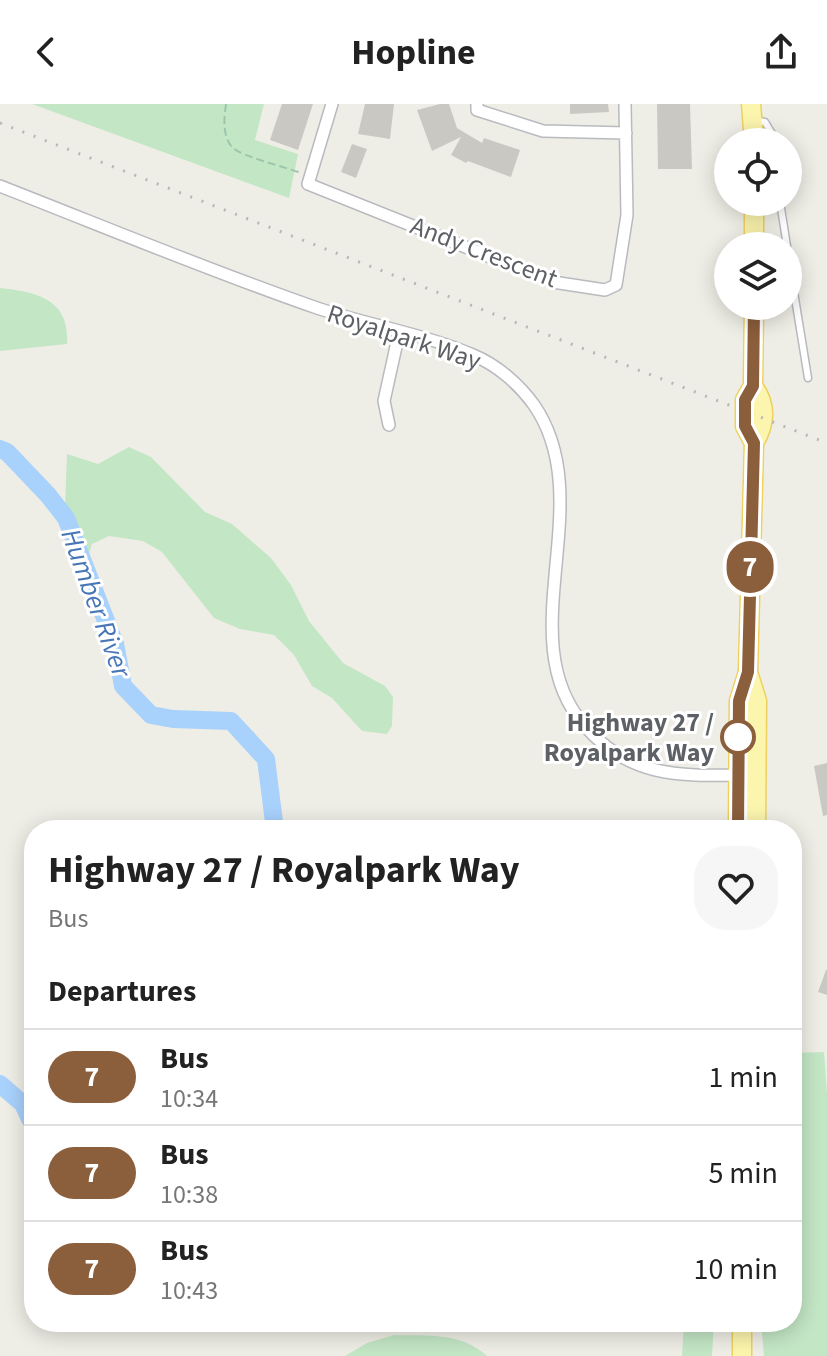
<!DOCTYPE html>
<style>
body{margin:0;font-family:"Source Sans 3",sans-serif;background:#f6f6f6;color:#222;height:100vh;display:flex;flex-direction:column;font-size:30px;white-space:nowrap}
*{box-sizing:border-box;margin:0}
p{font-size:26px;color:#767676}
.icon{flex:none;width:44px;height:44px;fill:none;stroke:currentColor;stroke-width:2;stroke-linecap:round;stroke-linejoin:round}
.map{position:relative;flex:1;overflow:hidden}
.panel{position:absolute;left:24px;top:716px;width:778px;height:512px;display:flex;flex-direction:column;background:#fff;border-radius:32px;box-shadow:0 4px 20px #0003}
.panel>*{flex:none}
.badge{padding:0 16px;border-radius:26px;font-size:28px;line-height:52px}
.fabs{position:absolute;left:714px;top:24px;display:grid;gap:16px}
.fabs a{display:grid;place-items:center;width:88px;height:88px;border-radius:50%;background:#fff;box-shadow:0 4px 20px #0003;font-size:40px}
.map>.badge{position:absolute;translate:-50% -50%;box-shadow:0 0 0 4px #fff}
h2{padding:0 24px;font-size:30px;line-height:72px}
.round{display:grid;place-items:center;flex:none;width:84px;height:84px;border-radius:32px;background:#f6f6f6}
.overview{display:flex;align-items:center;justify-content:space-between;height:136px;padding:0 24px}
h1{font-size:38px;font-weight:700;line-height:60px}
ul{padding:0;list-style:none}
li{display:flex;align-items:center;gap:24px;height:96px;padding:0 24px;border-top:2px solid #e0e0e0}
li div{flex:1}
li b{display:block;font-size:30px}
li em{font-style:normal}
li .badge{min-width:88px;font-weight:700;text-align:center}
header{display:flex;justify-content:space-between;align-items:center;height:104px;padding:0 24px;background:#fff;font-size:36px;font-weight:700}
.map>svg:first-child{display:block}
.green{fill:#c3e6c5}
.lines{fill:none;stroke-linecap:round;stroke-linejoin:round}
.river{stroke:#a8d1fc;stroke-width:18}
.building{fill:#cac8c2}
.lane-casing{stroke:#b8babf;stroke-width:9}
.street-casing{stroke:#b8babf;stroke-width:14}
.primary-casing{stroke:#edd060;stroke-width:21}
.path{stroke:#9cc6ac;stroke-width:2;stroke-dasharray:8 4;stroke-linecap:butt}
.lane{stroke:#fff;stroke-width:6}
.street{stroke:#fff;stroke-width:11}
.primary{stroke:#fcf5ad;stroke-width:18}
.rail{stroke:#b6b7b7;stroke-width:3;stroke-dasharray:2 10;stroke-linecap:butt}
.line-casing{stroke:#fff;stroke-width:18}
.line{stroke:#8b5e3c;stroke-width:12}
.stop-dot{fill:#fff;stroke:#8b5e3c;stroke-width:4}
.labels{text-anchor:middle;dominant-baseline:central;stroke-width:6;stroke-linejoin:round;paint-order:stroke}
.street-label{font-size:26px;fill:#5d6065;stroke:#fff}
.stop-label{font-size:26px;font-weight:bold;fill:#5d6065;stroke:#fff;text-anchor:end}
.water-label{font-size:28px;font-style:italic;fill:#4776b7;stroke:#fff}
</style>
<header><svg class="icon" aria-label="back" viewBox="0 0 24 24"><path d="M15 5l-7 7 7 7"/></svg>Hopline<svg class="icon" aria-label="share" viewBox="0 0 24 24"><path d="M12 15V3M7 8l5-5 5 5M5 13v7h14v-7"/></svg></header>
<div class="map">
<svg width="827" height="1252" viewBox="0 0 827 1252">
<rect width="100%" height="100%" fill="#efeee6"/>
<!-- green -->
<path class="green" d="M32 0H264L255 36 298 50 289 94Z
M0 184C37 188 70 195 67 240L0 247Z
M129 343 151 353 205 408 232 420 271 454 291 481 309 517 343 559 385 582 393 593 392 622 387 630 362 627 332 594 312 582 294 551 274 531 240 525 214 514 162 448 143 437 109 432 92 440 88 453 65 404 67 350 98 360Z
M824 948 827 991V1252H764L761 1218H792V949Z
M684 1218H714L712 1252H682Z
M394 1231C428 1232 461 1228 487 1252H345L367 1239Z"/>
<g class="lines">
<!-- river -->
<path class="river" d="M0 345 7 348 48 391 66 414 115 540 123 582 151 611 173 615 231 617 266 655 275 726
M0 980 23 1000 30 1015 34 1016"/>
</g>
<!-- building -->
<path class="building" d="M282 0H313L298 46 270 36Z
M365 0H394L390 35 358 30Z
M440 0H449L457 24 482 39 484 34 520 46 511 73 468 57 466 59 451 51 461 33 432 47 417 6Z
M570 0H608L609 8 570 10Z
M657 0H690L692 65H658Z
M352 40 367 45 356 74 341 68Z
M827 659V711L823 712 814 662Z
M826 866H827V891L818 888Z"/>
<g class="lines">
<defs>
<path id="lane" d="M757 17 765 18 777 38
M780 98 787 142
M788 151 808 274"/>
<path id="street" d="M332 0 308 80 553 178 605 186 616 181 627 111 625 0
M477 0V6L543 27 626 29
M0 82C105 123 210 167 317 204 368 221 424 230 473 251 497 261 519 280 534 301 601 398 508 534 584 621 629 674 680 672 744 671
M389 321 384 297 399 229"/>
<path id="primary" d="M751 0 754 38
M754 142V98
M754 202 753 282 745 296V322L754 339 748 568 757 597 756 726
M753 282C767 301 766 319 754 339
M738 726 739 597 748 568
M742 1252V1218"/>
</defs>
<!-- lane casing -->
<use href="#lane" class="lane-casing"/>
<!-- street casing -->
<use href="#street" class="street-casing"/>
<!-- primary casing -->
<use href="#primary" class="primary-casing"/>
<!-- path -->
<path class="path" d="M226 0C224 14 222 33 233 44 241 52 288 64 301 69"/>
<!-- lane -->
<use href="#lane" class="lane"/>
<!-- street -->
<use href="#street" class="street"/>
<!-- primary -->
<use href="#primary" class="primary"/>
<!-- rail -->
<path class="rail" d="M0 19 827 339"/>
</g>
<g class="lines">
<defs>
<path id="line" d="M738 726 739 597 748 568 754 339 745 322V296L753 282 754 202"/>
</defs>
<!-- line casing -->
<use href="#line" class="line-casing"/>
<!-- line -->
<use href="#line" class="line"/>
</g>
<!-- markers -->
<circle class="stop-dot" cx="738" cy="633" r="16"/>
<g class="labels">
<!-- street labels -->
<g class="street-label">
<text transform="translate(484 148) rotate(21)">Andy Crescent</text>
<text transform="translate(404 233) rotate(18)">Royalpark Way</text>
</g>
<!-- stop labels -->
<g class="stop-label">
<text x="714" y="618">Highway 27 /<tspan x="714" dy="30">Royalpark Way</tspan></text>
</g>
<!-- water labels -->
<g class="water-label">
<text transform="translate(96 499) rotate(70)">Humber River</text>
</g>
</g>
</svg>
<div class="fabs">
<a><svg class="icon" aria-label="locate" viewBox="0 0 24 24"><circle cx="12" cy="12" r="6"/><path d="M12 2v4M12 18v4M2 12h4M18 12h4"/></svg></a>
<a><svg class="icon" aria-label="layers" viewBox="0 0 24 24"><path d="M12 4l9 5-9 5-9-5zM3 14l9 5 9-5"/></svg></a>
</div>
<b class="badge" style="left:750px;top:463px;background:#8b5e3c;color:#fff">7</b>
<section class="panel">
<div class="overview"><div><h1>Highway 27 / Royalpark Way</h1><p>Bus</p></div><a class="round"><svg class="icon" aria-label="heart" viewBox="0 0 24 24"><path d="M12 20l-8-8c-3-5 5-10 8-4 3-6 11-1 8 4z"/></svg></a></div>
<h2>Departures</h2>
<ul>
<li><span class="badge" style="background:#8b5e3c;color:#fff">7</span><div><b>Bus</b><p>10:34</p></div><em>1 min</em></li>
<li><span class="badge" style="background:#8b5e3c;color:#fff">7</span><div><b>Bus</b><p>10:38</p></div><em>5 min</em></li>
<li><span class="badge" style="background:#8b5e3c;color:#fff">7</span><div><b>Bus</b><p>10:43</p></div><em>10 min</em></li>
</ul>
</section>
</div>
